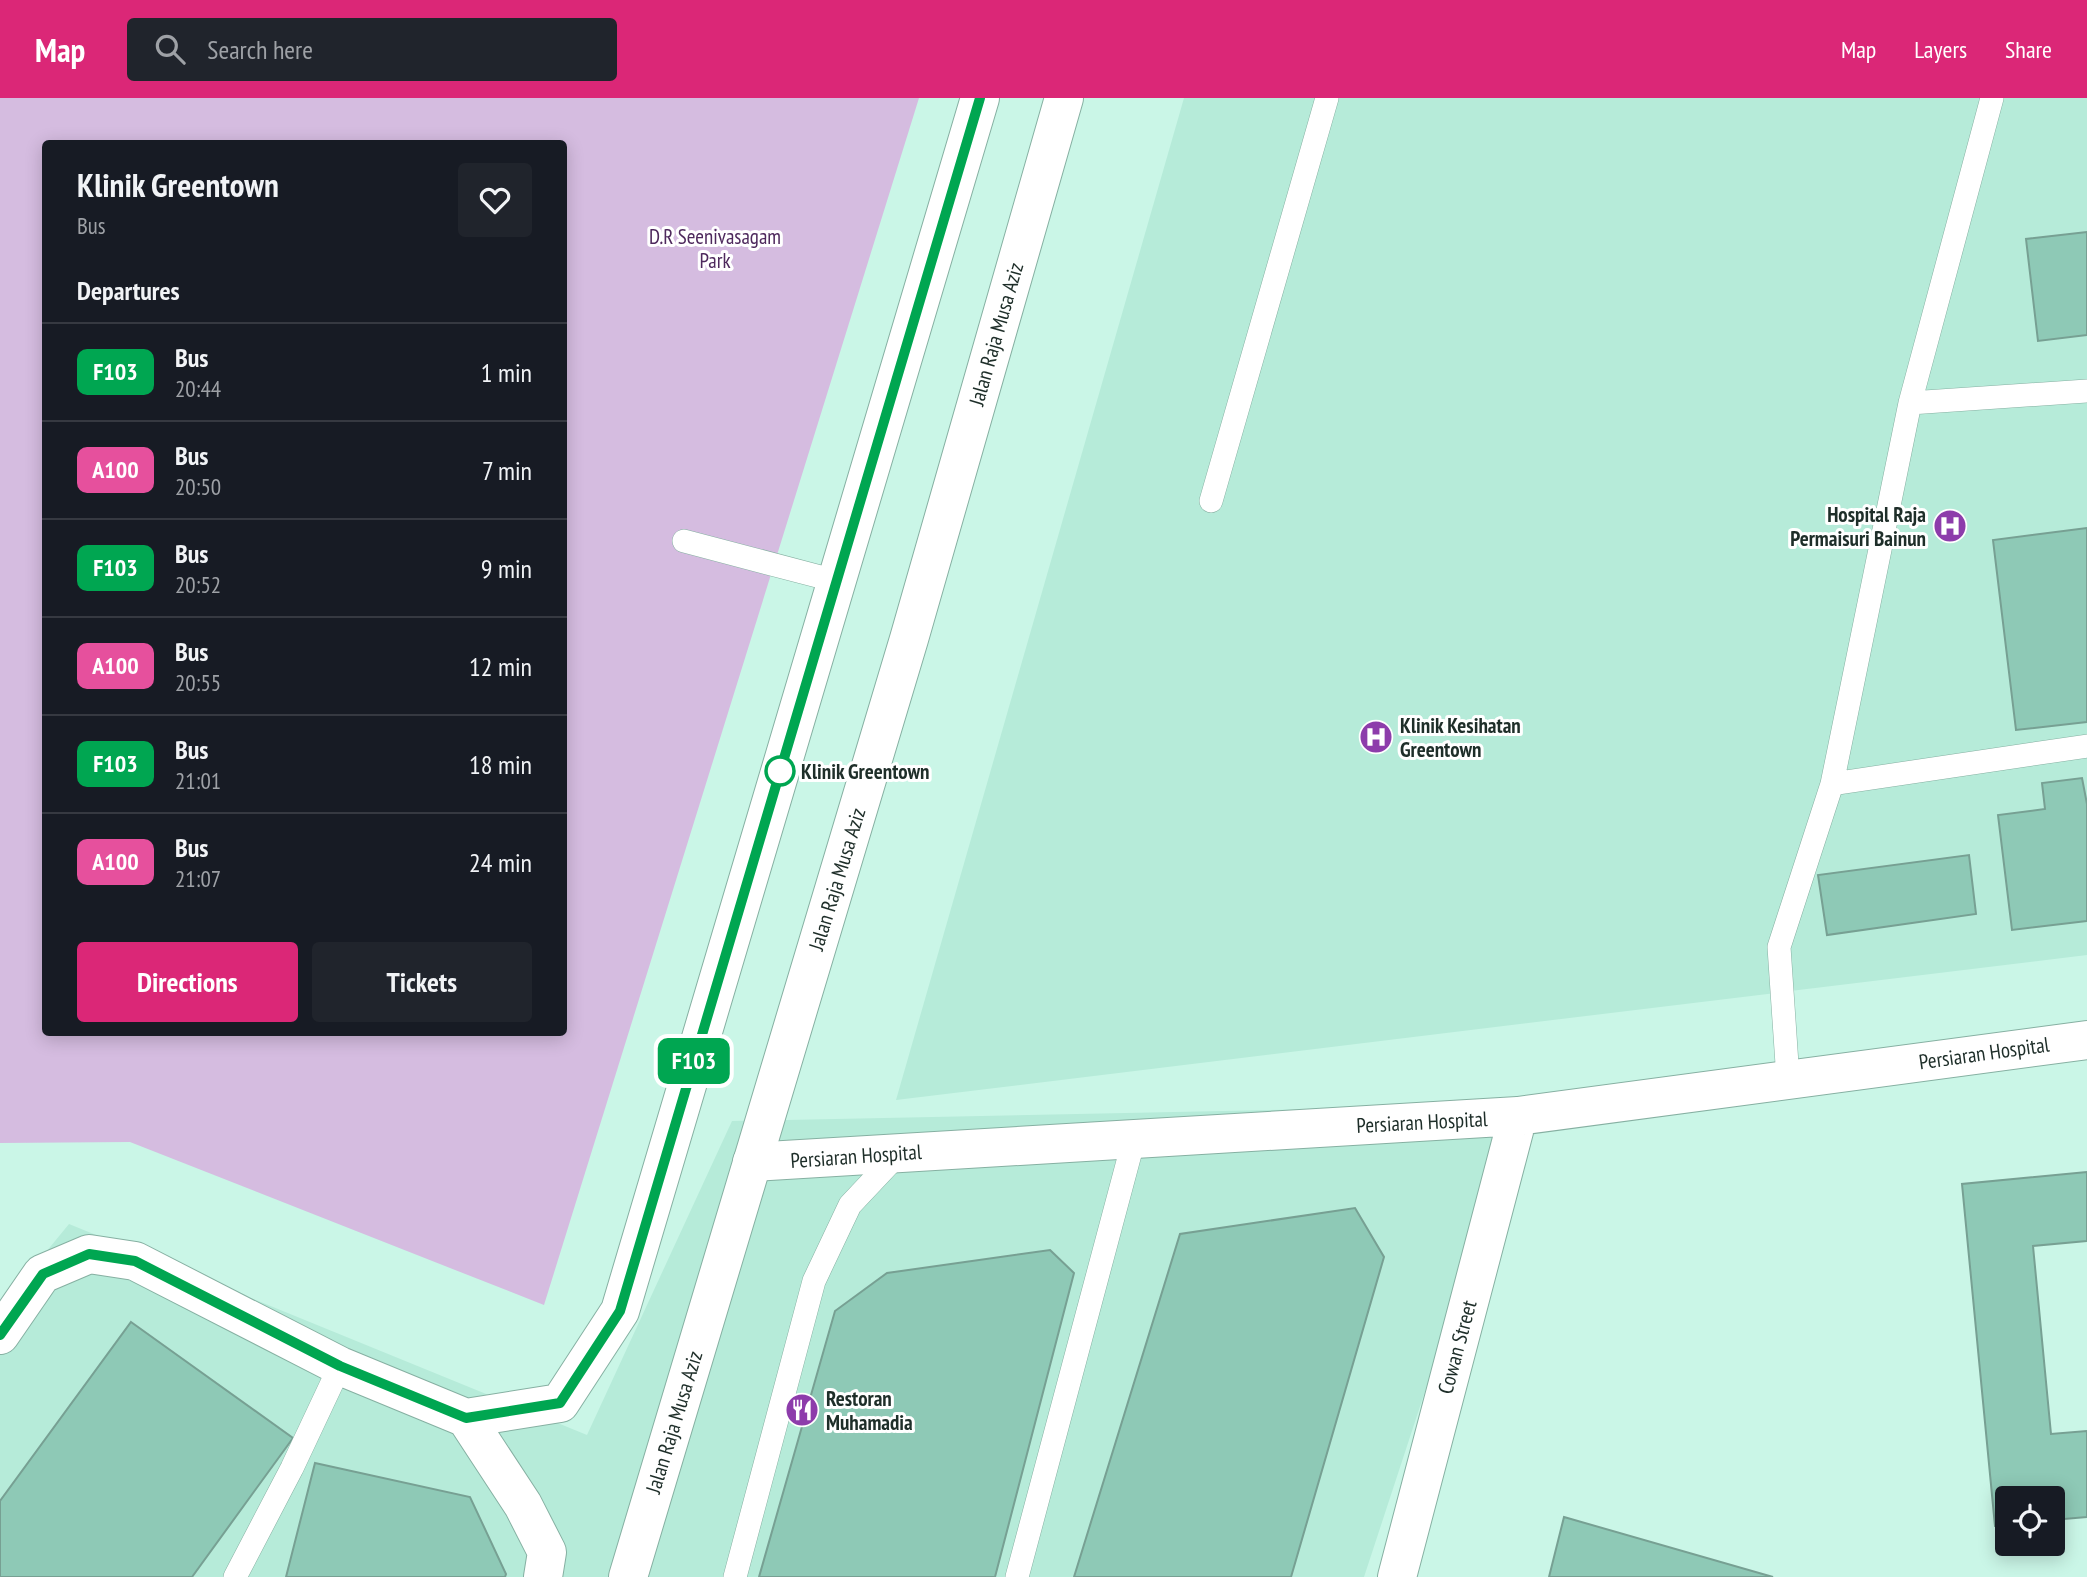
<!DOCTYPE html>
<style>
body{margin:0;font-family:"PT Sans Narrow",sans-serif;background:#20242c;color:#f1f3f6;height:100vh;display:flex;flex-direction:column;font-size:26px;white-space:nowrap}
*{box-sizing:border-box;margin:0}
p{font-size:23px;color:#9ea1a6}
.icon{flex:none;width:38px;height:38px;fill:none;stroke:currentColor;stroke-width:2;stroke-linecap:round;stroke-linejoin:round}
.map{position:relative;flex:1;overflow:hidden}
.panel{position:absolute;left:42px;top:42px;width:525px;height:896px;display:flex;flex-direction:column;background:#171b24;border-radius:7px;box-shadow:0 4px 18px #0003}
.panel>*{flex:none}
.badge{padding:0 14px;border-radius:10px;font-size:24px;line-height:46px}
.tools{position:absolute;left:1995px;top:1388px;display:grid;gap:14px}
.tools a{display:grid;place-items:center;width:70px;height:70px;border-radius:7px;background:#171b24;box-shadow:0 4px 18px #0003;font-size:35px}
.map>.badge{position:absolute;translate:-50% -50%;box-shadow:0 0 0 4px #fff}
h2{padding:0 35px;font-size:26px;line-height:63px}
.round{display:grid;place-items:center;flex:none;width:74px;height:74px;border-radius:7px;background:#20242c}
.headline{display:flex;align-items:center;justify-content:space-between;height:119px;padding:0 35px}
h1{font-size:33px;font-weight:600;line-height:52px}
.cta{display:flex;gap:14px;margin-top:auto;padding:14px 35px}
.cta a{flex:1;height:80px;border-radius:7px;background:#db2777;color:#fff;font-size:28px;font-weight:600;line-height:80px;text-align:center}
.cta a+a{background:#20242c;color:#f1f3f6}
ul{padding:0;list-style:none}
li{display:flex;align-items:center;gap:21px;height:98px;padding:0 35px;border-top:2px solid #363941}
li div{flex:1}
li b{display:block;font-size:26px}
li em{font-style:normal}
li .badge{min-width:77px;font-weight:700;text-align:center}
header{display:flex;align-items:center;gap:42px;box-sizing:border-box;height:98px;padding:0 35px;background:#db2777;color:#fff}
header strong{font-size:33px}
nav{display:flex;gap:38px;margin-inline-start:auto;font-size:24px}
.search{width:490px;height:63px;background:#20242c;display:flex;align-items:center;gap:18px;box-sizing:border-box;padding:0 24px;border-radius:7px;color:#9ea1a6;font-size:26px}
.map>svg:first-child{display:block}
.built{fill:#b6ebd9}
.green{fill:#d5bce0;fill-rule:evenodd}
.building{fill:#8ec9b6;stroke:#77a093;stroke-width:2}
.lines{fill:none;stroke-linecap:round;stroke-linejoin:round}
.lane-casing{stroke:#86b0a2;stroke-width:24}
.street-casing{stroke:#86b0a2;stroke-width:40}
.secondary-casing{stroke:#86b0a2;stroke-width:40}
.lane{stroke:#fff;stroke-width:23}
.street{stroke:#fff;stroke-width:38}
.secondary{stroke:#fff;stroke-width:38}
.line-casing{stroke:#fff;stroke-width:16}
.line{stroke:#00a651;stroke-width:10}
.stop-dot{fill:#fff;stroke:#00a651;stroke-width:3.5}
.labels{text-anchor:middle;dominant-baseline:central;stroke-width:6;stroke-linejoin:round;paint-order:stroke}
.park-label{font-size:21px;fill:#4e295d;stroke:#fff}
.street-label{font-size:21px;fill:#1e2e29;stroke:#fff}
.poi-label{font-size:21px;font-weight:bold;fill:#1e2e29;stroke:#fff;text-anchor:start}
.stop-label{font-size:21px;font-weight:bold;fill:#1e2e29;stroke:#fff;text-anchor:start}
</style>
<header>
<strong>Map</strong>
<div class="search"><svg class="icon" aria-label="search" viewBox="0 0 24 24"><circle cx="10" cy="10" r="6"/><path d="M15 15l6 6"/></svg>Search here</div>
<nav><a>Map</a><a>Layers</a><a>Share</a></nav>
</header>
<div class="map">
<svg width="2087" height="1479" viewBox="0 0 2087 1479">
<rect width="100%" height="100%" fill="#caf6e7"/>
<!-- built -->
<path class="built" d="M1184 0H2087V857L896 1002Z
M1519 1007 1364 1479H0V1210L69 1126 587 1337 732 1023Z"/>
<!-- green -->
<path class="green" d="M0 0H919L544 1207 130 1044 0 1045ZM46 46H564V934H46Z"/>
<!-- building -->
<path class="building" d="M2087 134V237L2038 243 2026 141Z
M2087 430V624L2016 632 1993 442Z
M2082 680 2087 706V823L2012 832 1998 717 2045 711 2042 685Z
M1969 757 1976 816 1827 837 1818 777Z
M2087 1074V1143L2033 1148 2051 1336 2087 1333V1419L2053 1422V1400H2007V1427L1995 1428 1962 1086Z
M1355 1110 1384 1159 1291 1479H1074L1180 1136Z
M1050 1152 1074 1175 995 1479H759L835 1213 887 1175Z
M131 1224 293 1340 192 1479H0V1403Z
M315 1365 470 1399 506 1476 505 1479H286Z
M1564 1419 1773 1479H1549Z"/>
<g class="lines">
<defs>
<path id="lane" d="M1910 305 2087 293
M1211 403 1327 0
M684 443 836 483
M1832 686 2087 648
M1788 981 1779 849 1832 686 1910 305 1992 0
M235 1479 292 1370 340 1268
M735 1479 814 1183 850 1107 899 1055
M1017 1479 1134 1041"/>
<path id="street" d="M752 1064 1518 1018 2087 942
M1397 1479 1518 1018"/>
<path id="secondary" d="M0 1237 42 1176 89 1156 135 1163 340 1268 466 1320 560 1305 620 1213 980 0
M466 1320 523 1407 547 1454 543 1479
M628 1479 909 541 1064 0"/>
</defs>
<!-- lane casing -->
<use href="#lane" class="lane-casing"/>
<!-- street casing -->
<use href="#street" class="street-casing"/>
<!-- secondary casing -->
<use href="#secondary" class="secondary-casing"/>
<!-- lane -->
<use href="#lane" class="lane"/>
<!-- street -->
<use href="#street" class="street"/>
<!-- secondary -->
<use href="#secondary" class="secondary"/>
</g>
<g class="lines">
<defs>
<path id="line" d="M0 1237 43 1176 89 1156 135 1163 340 1268 466 1320 560 1305 620 1213 980 0"/>
</defs>
<!-- line casing -->
<use href="#line" class="line-casing"/>
<!-- line -->
<use href="#line" class="line"/>
</g>
<!-- icons -->
<defs>
<symbol id="hospital-disc" viewBox="-11 -11 22 22"><circle r="9.5" fill="#8d3cab" stroke="#fff"/><path d="M-5-5h3v3.5h4V-5h3V5h-3V1.5h-4V5h-3Z" fill="#fff"/></symbol>
<symbol id="restaurant-disc" viewBox="-11 -11 22 22"><circle r="9.5" fill="#8d3cab" stroke="#fff"/><path d="M-5-6h1v4h1v-4h1v4h1v-4h1v5L-1.5 .5V6h-2V.5L-5-1ZM5-6V6H3V1.5H1.5Q1.5-4 5-6Z" fill="#fff"/></symbol>
</defs>
<g fill-rule="evenodd">
<use href="#hospital-disc" x="1931" y="409" width="38" height="38"/>
<use href="#hospital-disc" x="1357" y="620" width="38" height="38"/>
<use href="#restaurant-disc" x="783" y="1293" width="38" height="38"/>
</g>
<!-- markers -->
<circle class="stop-dot" cx="780" cy="673" r="14"/>
<g class="labels">
<!-- park labels -->
<g class="park-label">
<text x="715" y="138">D.R Seenivasagam<tspan x="715" dy="24">Park</tspan></text>
</g>
<!-- street labels -->
<g class="street-label">
<text transform="translate(996 236) rotate(-74)">Jalan Raja Musa Aziz</text>
<text transform="translate(837 781) rotate(-73)">Jalan Raja Musa Aziz</text>
<text transform="translate(1984 955) rotate(-8)">Persiaran Hospital</text>
<text transform="translate(1422 1024) rotate(-3)">Persiaran Hospital</text>
<text transform="translate(856 1058) rotate(-4)">Persiaran Hospital</text>
<text transform="translate(1457 1249) rotate(-75)">Cowan Street</text>
<text transform="translate(674 1324) rotate(-73)">Jalan Raja Musa Aziz</text>
</g>
<!-- poi labels -->
<g class="poi-label">
<text x="1926" y="416" text-anchor="end">Hospital Raja<tspan x="1926" dy="24">Permaisuri Bainun</tspan></text>
<text x="1400" y="627">Klinik Kesihatan<tspan x="1400" dy="24">Greentown</tspan></text>
<text x="826" y="1300">Restoran<tspan x="826" dy="24">Muhamadia</tspan></text>
</g>
<!-- stop labels -->
<g class="stop-label">
<text x="801" y="673">Klinik Greentown</text>
</g>
</g>
</svg>
<div class="tools">
<a><svg class="icon" aria-label="locate" viewBox="0 0 24 24"><circle cx="12" cy="12" r="6"/><path d="M12 2v4M12 18v4M2 12h4M18 12h4"/></svg></a>
</div>
<b class="badge" style="left:694px;top:963px;background:#00a651;color:#fff">F103</b>
<section class="panel">
<div class="headline"><div><h1>Klinik Greentown</h1><p>Bus</p></div><a class="round"><svg class="icon" aria-label="heart" viewBox="0 0 24 24"><path d="M12 20l-8-8c-3-5 5-10 8-4 3-6 11-1 8 4z"/></svg></a></div>
<h2>Departures</h2>
<ul>
<li><span class="badge" style="background:#00a651;color:#fff">F103</span><div><b>Bus</b><p>20:44</p></div><em>1 min</em></li>
<li><span class="badge" style="background:#e6509d;color:#fff">A100</span><div><b>Bus</b><p>20:50</p></div><em>7 min</em></li>
<li><span class="badge" style="background:#00a651;color:#fff">F103</span><div><b>Bus</b><p>20:52</p></div><em>9 min</em></li>
<li><span class="badge" style="background:#e6509d;color:#fff">A100</span><div><b>Bus</b><p>20:55</p></div><em>12 min</em></li>
<li><span class="badge" style="background:#00a651;color:#fff">F103</span><div><b>Bus</b><p>21:01</p></div><em>18 min</em></li>
<li><span class="badge" style="background:#e6509d;color:#fff">A100</span><div><b>Bus</b><p>21:07</p></div><em>24 min</em></li>
</ul>
<div class="cta"><a>Directions</a><a>Tickets</a></div>
</section>
</div>
